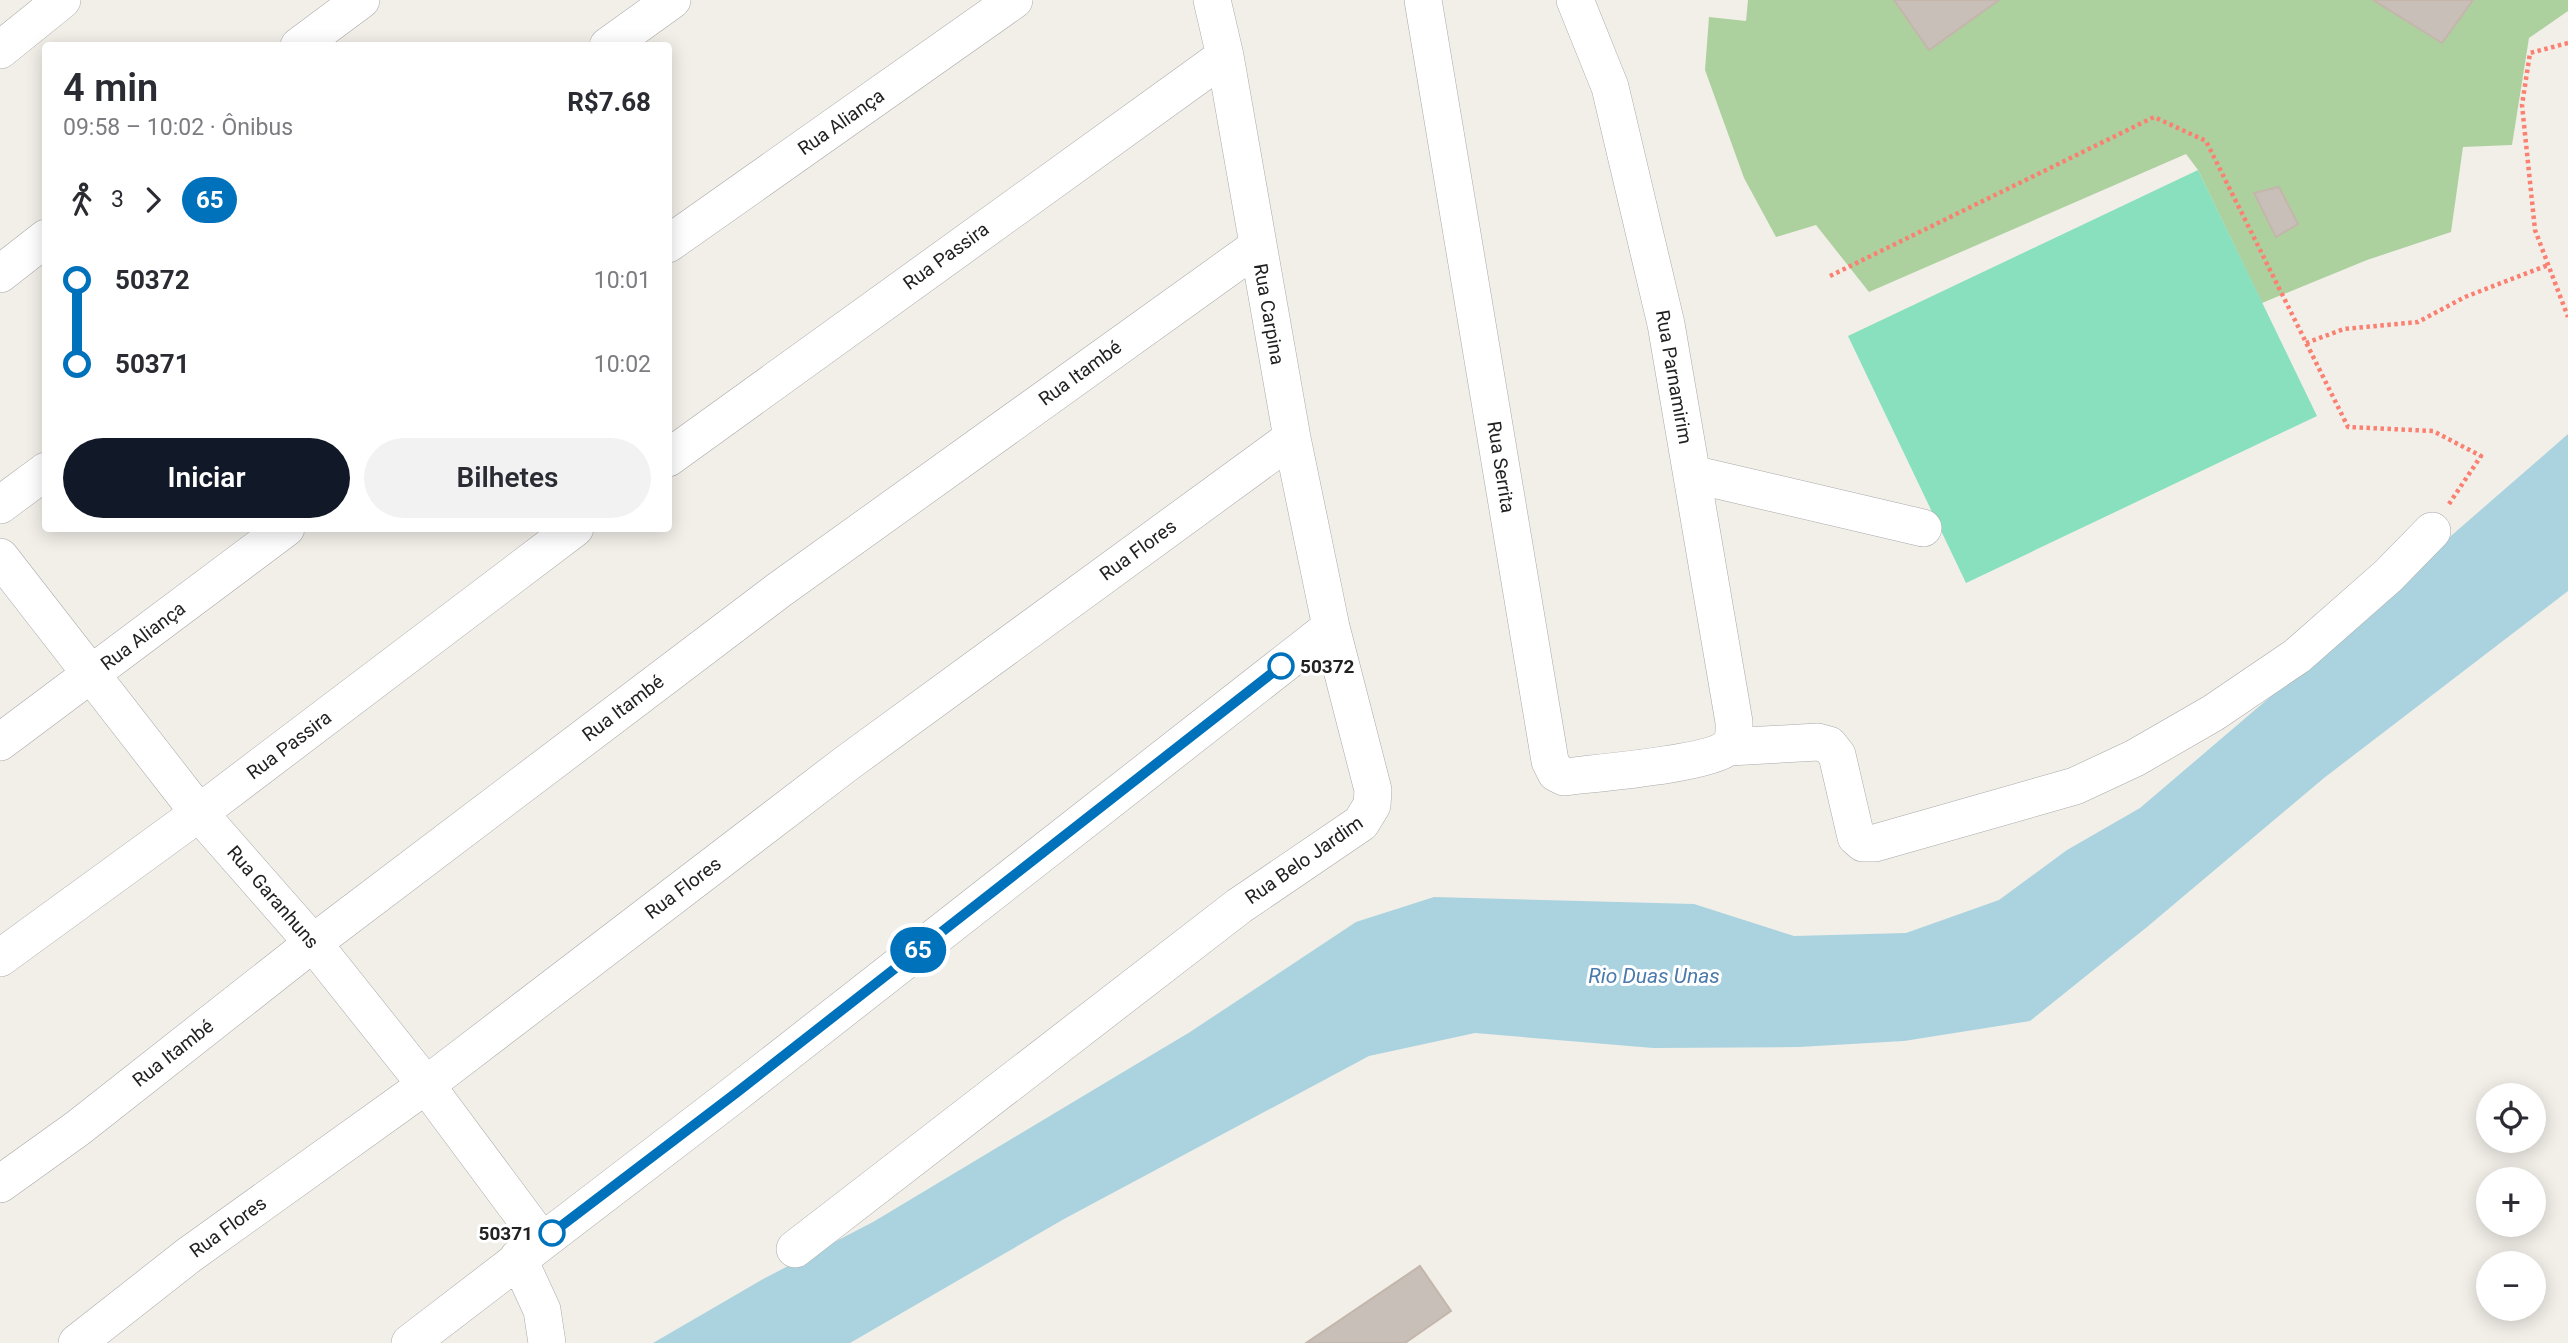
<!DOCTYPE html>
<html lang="pt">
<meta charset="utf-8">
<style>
body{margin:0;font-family:Roboto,sans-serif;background:#f2f2f3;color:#2b2b33;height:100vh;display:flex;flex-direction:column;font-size:26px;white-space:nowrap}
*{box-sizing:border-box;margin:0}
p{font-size:23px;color:#7c7c81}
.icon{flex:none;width:38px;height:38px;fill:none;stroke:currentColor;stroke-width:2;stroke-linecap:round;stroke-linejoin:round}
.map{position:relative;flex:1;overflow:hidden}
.panel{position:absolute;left:42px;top:42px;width:630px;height:490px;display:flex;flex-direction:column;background:#fff;border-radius:7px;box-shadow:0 4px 18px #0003}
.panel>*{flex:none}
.badge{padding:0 14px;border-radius:23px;font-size:24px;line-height:46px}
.fabs{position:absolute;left:2476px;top:1083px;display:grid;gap:14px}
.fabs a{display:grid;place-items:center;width:70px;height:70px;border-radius:50%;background:#fff;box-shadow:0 4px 18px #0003;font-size:35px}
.map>.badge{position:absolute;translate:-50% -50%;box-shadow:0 0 0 4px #fff}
.legs{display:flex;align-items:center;gap:10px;height:77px;padding:0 21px;font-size:23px}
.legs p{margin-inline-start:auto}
.headline{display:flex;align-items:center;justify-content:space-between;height:119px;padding:0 21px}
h1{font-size:38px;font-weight:600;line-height:52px}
.cta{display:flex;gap:14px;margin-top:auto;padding:14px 21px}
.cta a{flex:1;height:80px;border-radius:42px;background:#111827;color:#fff;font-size:28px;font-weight:600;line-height:80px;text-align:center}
.cta a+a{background:#f2f2f3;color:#2b2b33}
ul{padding:0 21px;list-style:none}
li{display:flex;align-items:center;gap:24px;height:84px;font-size:26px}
li i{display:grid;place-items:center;width:10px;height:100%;margin:0 9px;background:currentColor}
li i::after{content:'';width:18px;height:18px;margin:-9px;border:5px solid;border-radius:50%;background:#fff}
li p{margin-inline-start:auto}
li:first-child i{background:linear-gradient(#0000 50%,currentColor 0)}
li:last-child i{background:linear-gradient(currentColor 50%,#0000 0)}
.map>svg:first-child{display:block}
.forest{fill:#add19e}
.pitch{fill:#88e0be}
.water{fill:#aad3df}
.building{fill:#c7bfb8;stroke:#c4b6ab;stroke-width:2}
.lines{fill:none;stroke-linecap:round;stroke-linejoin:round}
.minor-casing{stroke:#a9a9a9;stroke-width:38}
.path{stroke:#fa8072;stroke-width:4.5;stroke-dasharray:3.5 3.5;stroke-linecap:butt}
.minor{stroke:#fff;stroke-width:37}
.line-1-casing{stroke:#fff;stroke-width:16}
.line-1{stroke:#0072bc;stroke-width:10}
.stop-1-dot{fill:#fff;stroke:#0072bc;stroke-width:3.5}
.labels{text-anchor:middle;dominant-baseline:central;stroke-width:6;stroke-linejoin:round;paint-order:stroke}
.street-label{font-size:19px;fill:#222;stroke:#fff}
.stop-label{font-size:19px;font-weight:bold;fill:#222;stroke:#fff;text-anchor:start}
.water-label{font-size:21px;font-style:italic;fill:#4a7aab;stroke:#fff}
</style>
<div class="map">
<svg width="2568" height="1343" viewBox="0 0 2568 1343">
<rect width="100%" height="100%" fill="#f2efe9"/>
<!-- forest -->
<path class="forest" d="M1748 0H2568V11L2529 38 2512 145 2463 147 2451 232 2367 260 2262 303 2198 170 2186 154 1869 292 1816 225 1776 237 1744 178 1705 70 1709 17 1746 21Z"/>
<!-- pitch -->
<path class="pitch" d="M2198 170 2317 416 1966 583 1848 336Z"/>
<!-- water -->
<path class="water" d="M2568 434V591L2324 778 2147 927 2030 1021 1904 1041 1799 1047 1653 1048 1475 1033 1369 1056 1064 1219 850 1343H653L765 1278 873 1222 1190 1032 1356 922 1434 897 1694 904 1794 936 1906 933 1999 900 2067 850 2140 808 2330 646 2452 535Z"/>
<!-- building -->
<path class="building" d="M1894 0H1999L1929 50Z
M2373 0H2473L2442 43Z
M2279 187 2298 224 2276 237 2254 193Z
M1420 1266 1451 1311 1405 1343H1306Z"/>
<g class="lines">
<defs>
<path id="minor" d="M1423 0 1550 761 1556 773 1564 777C1595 773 1710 764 1728 747 1735 740 1734 731 1734 722L1666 324 1610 87 1575 0
M299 46 361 0
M608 46 672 0
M0 50 62 0
M668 244 1014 0
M0 274 46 238
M668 458 1225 56
M1692 474 1923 528
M0 505 46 471
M0 557 199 813 313 943 426 1085 542 1241
M0 742 286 528
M1729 747 1818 742 1829 745 1837 755 1856 837 1863 843H1875L2075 786 2135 758 2213 713 2297 656 2388 576 2432 531
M0 958 199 813 575 528
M0 1184 78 1128 313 943 779 590 1257 247
M795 1249 1239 906 1361 823 1372 805 1373 790 1331 627 1292 438 1225 56 1212 0
M518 1258 542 1310 547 1343
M77 1343 189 1255 426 1085 847 763 1292 438
M410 1343 736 1093 1331 627"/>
</defs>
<!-- minor casing -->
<use href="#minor" class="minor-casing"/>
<!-- path -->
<path class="path" d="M2568 43 2530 53 2522 105 2535 230 2568 317
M1830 276 2154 117 2206 141 2348 427 2433 431 2481 456 2449 504
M2306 343 2344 329 2418 322 2465 297 2548 265"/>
<!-- minor -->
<use href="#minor" class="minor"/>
</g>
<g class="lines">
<defs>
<path id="line-1" d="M552 1233 736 1093 1281 666"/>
</defs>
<!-- line-1 casing -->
<use href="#line-1" class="line-1-casing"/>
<!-- line-1 -->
<use href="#line-1" class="line-1"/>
</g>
<!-- markers -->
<g class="stop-1-dot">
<circle cx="1281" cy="666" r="12"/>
<circle cx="552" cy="1233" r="12"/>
</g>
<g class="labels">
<!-- street labels -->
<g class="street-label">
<text transform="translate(841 122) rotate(-35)">Rua Aliança</text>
<text transform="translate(946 256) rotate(-36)">Rua Passira</text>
<text transform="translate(1269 314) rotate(80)">Rua Carpina</text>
<text transform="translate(1080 373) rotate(-36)">Rua Itambé</text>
<text transform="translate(1674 377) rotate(80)">Rua Parnamirim</text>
<text transform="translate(1501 467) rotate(81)">Rua Serrita</text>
<text transform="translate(1138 550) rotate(-36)">Rua Flores</text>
<text transform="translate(143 636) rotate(-37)">Rua Aliança</text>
<text transform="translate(623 708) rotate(-37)">Rua Itambé</text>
<text transform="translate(289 745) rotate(-37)">Rua Passira</text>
<text transform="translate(1304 860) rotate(-35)">Rua Belo Jardim</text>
<text transform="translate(683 888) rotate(-37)">Rua Flores</text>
<text transform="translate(273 897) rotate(49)">Rua Garanhuns</text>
<text transform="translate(173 1053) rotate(-38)">Rua Itambé</text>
<text transform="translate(228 1227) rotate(-36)">Rua Flores</text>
</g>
<!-- stop labels -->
<g class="stop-label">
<text x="1300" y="666">50372</text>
<text x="533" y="1233" text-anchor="end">50371</text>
</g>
<!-- water labels -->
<g class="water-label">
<text x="1654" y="976">Rio Duas Unas</text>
</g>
</g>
</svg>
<div class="fabs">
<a><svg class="icon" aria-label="locate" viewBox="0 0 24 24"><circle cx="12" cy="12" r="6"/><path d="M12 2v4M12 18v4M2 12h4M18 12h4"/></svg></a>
<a>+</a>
<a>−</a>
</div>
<b class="badge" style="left:918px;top:950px;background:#0072bc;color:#fff">65</b>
<section class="panel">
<div class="headline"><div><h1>4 min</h1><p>09:58 – 10:02 · Ônibus</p></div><b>R$7.68</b></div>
<div class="legs"><svg class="icon" aria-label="walk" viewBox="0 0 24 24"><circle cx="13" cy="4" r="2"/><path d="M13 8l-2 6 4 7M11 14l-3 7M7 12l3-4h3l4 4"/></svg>3<svg class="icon" aria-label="forward" viewBox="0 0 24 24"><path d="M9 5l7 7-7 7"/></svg><b class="badge" style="background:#0072bc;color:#fff">65</b></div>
<ul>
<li><i style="color:#0072bc"></i><b>50372</b><p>10:01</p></li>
<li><i style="color:#0072bc"></i><b>50371</b><p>10:02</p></li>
</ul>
<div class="cta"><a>Iniciar</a><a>Bilhetes</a></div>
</section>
</div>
